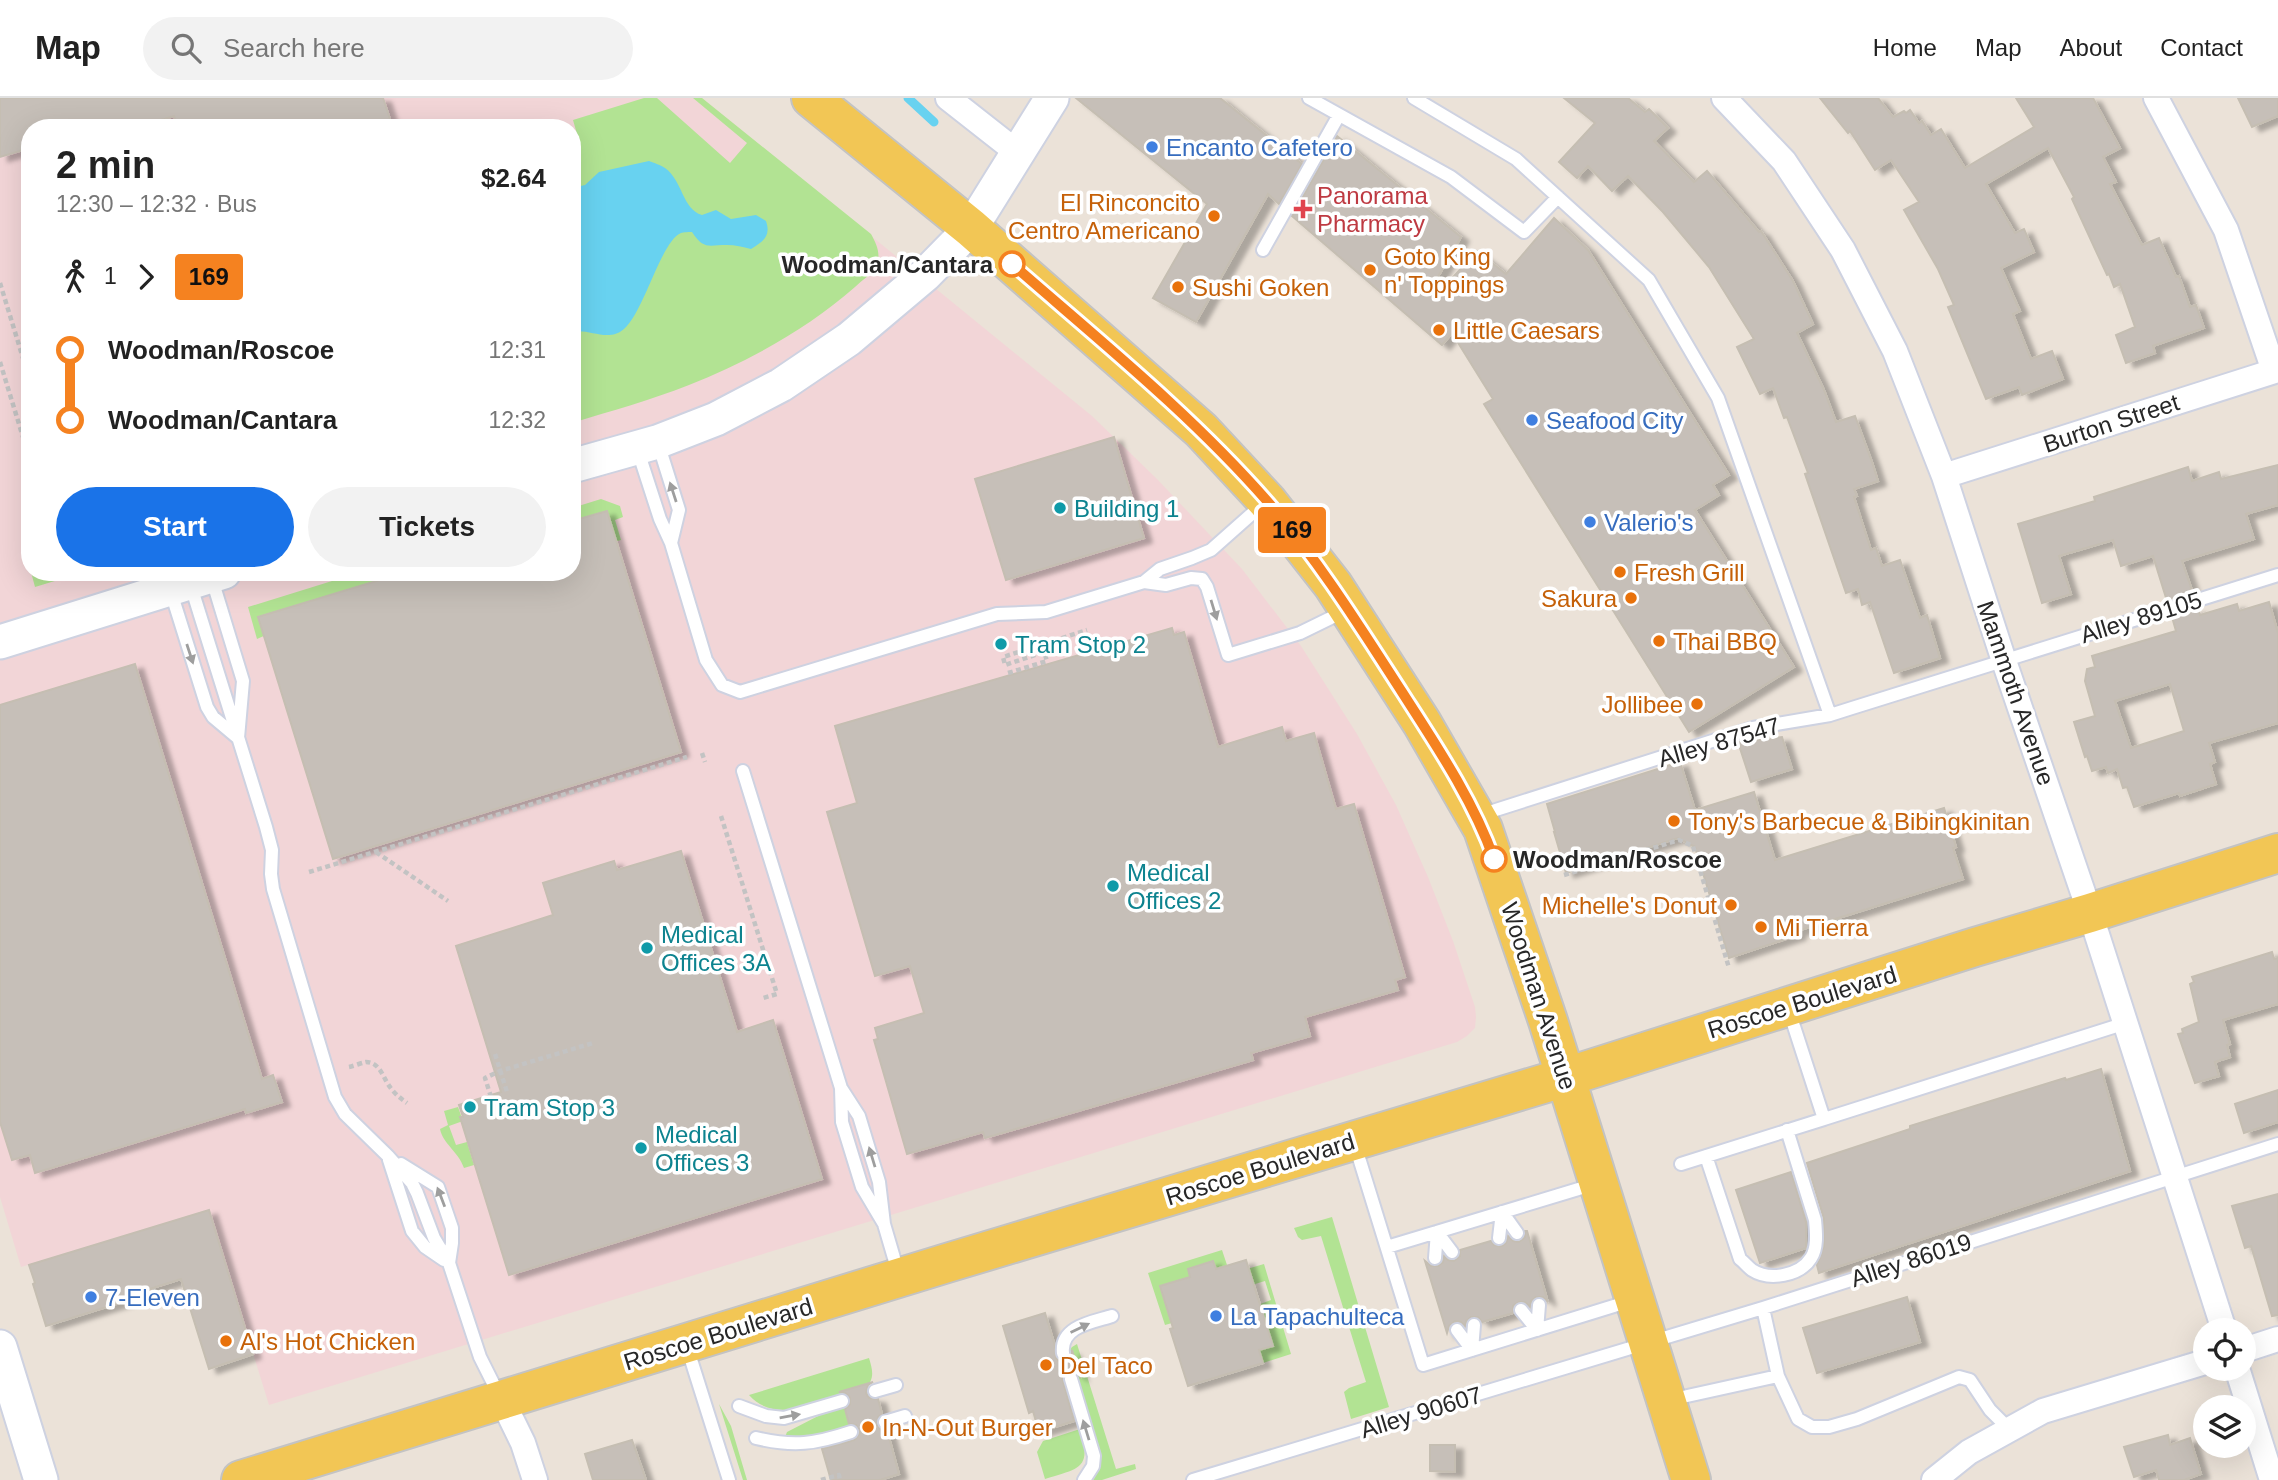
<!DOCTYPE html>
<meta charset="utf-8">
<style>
body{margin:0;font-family:Arial,sans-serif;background:#f2f2f2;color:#222;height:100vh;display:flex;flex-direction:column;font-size:26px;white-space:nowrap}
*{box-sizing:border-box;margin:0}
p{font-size:23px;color:#767676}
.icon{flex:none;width:38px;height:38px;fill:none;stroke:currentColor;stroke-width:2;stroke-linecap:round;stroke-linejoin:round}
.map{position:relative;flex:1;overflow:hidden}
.drawer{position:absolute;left:21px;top:21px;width:560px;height:462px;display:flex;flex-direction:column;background:#fff;border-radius:28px;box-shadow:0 7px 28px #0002}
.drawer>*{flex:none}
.badge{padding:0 14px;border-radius:5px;font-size:24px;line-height:46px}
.tools{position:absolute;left:2193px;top:1220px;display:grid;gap:14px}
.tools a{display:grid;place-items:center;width:63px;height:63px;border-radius:50%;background:#fff;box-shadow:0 7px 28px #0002;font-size:35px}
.map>.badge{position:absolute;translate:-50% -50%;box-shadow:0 0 0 4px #fff}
.legs{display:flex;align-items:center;gap:10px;height:77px;padding:0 35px;font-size:23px}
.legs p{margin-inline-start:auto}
.head{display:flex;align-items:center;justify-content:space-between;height:119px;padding:0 35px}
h1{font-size:38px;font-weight:700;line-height:52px}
.cta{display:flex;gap:14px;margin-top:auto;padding:14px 35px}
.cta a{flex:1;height:80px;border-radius:42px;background:#1a73e8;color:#fff;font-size:28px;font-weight:700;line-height:80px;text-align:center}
.cta a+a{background:#f2f2f2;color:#222}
ul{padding:0 35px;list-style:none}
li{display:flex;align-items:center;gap:24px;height:70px;font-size:26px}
li i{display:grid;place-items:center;width:10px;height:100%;margin:0 9px;background:currentColor}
li i::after{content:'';width:18px;height:18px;margin:-9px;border:5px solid;border-radius:50%;background:#fff}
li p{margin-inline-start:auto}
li:first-child i{background:linear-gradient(#0000 50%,currentColor 0)}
li:last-child i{background:linear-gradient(currentColor 50%,#0000 0)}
header{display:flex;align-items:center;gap:42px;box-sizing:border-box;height:98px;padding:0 35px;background:#fff;border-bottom:2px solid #e0e0e0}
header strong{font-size:33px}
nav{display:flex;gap:38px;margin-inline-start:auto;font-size:24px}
.search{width:490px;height:63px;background:#f2f2f2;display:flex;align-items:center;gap:18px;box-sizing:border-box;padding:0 24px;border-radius:38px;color:#767676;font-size:26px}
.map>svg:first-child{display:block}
.medical{fill:#f2d5d7;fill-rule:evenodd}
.green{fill:#b2e393}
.water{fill:#68d2f0}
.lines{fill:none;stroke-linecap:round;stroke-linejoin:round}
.stream{stroke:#68d2f0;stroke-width:9}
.building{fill:#c6bfb8;stroke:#c5beb2;stroke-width:2;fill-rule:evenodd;filter:url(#shadow)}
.lane-casing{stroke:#ced2e1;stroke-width:16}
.street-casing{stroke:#ced2e1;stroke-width:28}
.secondary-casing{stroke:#ced2e1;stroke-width:37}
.primary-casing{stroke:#c3c3c3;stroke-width:42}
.path{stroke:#c3c3c3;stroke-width:4.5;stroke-dasharray:5 3.5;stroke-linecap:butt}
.lane{stroke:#fff;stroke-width:12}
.street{stroke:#fff;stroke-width:24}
.secondary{stroke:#fff;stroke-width:33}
.primary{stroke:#f2c655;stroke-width:38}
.oneway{fill:#9e9e9e}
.line-1-casing{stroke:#fff;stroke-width:16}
.line-1{stroke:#f58220;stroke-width:10}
.shop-dot{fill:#3f7fe0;stroke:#fff;stroke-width:2.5}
.health-dot{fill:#e0444e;stroke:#fff;stroke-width:2.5}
.food-dot{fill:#e8710a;stroke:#fff;stroke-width:2.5}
.stop-1-dot{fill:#fff;stroke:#f58220;stroke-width:3.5}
.culture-dot{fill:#0f9aa8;stroke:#fff;stroke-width:2.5}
.labels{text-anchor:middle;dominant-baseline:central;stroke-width:7;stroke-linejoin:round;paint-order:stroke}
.shop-label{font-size:24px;fill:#366cbe;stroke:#fff;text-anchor:start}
.health-label{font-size:24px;fill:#be3a42;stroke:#fff;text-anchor:start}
.food-label{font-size:24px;fill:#c56008;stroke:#fff;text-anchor:start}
.stop-label{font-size:24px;font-weight:bold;fill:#272727;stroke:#fff;text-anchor:end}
.street-label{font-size:24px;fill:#272727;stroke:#fff}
.culture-label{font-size:24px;fill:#0d838f;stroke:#fff;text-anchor:start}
</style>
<header>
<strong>Map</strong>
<div class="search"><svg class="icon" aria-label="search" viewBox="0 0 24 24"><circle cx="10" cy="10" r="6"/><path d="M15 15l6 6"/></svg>Search here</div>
<nav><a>Home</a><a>Map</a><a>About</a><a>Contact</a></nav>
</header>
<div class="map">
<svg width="2278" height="1382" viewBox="0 0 2278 1382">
<defs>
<filter id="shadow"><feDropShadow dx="8" dy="4.5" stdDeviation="2" flood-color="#0004"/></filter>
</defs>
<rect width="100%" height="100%" fill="#ebe2d8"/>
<!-- medical -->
<path class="medical" d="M0 0H702L1092 318 1157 381 1242 471 1301 548 1357 636 1396 707 1428 779 1453 843 1475 909 1476 919 1475 930 1467 938 1457 944 269 1307 209 1113 21 1169 0 1099ZM30 30H572V474H30Z"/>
<!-- green -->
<path class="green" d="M644 0H657L730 65 747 45 693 0H702L871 136C876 145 881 155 877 166 873 176 862 182 855 189 807 231 748 264 689 287 651 302 611 313 572 325V45L579 43 573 22Z
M601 401 620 408 623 419 615 422 621 442 617 443 607 413 572 423V410Z
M31 474H81V475L35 489Z
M361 474H406L257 541 248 509Z
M458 1009 463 1023 449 1028 456 1047 467 1044 474 1067 464 1070C458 1053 443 1046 440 1031L448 1027 444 1013Z
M1332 1119 1389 1309 1351 1321 1344 1294 1349 1290 1366 1284 1321 1138 1302 1142 1298 1139 1294 1130Z
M1222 1152 1230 1176 1218 1180 1213 1163 1188 1171 1193 1187 1179 1223 1165 1227 1148 1175Z
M1264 1166 1291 1256 1263 1265 1257 1244 1252 1209 1271 1202 1265 1183 1245 1189 1240 1173Z
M1077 1246 1116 1371 1135 1366 1136 1371 1102 1382H1093L1099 1371 1101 1361 1077 1279 1080 1277 1072 1253H1069L1072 1249Z
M869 1260C873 1273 875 1282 864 1291 832 1301 776 1329 749 1297Z
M719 1306 731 1328 747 1382H743Z
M849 1308 855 1327 825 1337 785 1339 787 1334 822 1316Z
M1080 1331C1092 1371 1080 1370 1045 1381L1037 1354 1043 1343Z"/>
<!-- water -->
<path class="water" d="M649 63C654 65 661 67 665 70 683 83 682 111 702 117L716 112 731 121 756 117 766 123C771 138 764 143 751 151 743 149 735 147 727 147 708 147 704 152 692 134 690 134 683 134 681 135 661 143 644 214 624 231 608 245 589 230 572 234V90L585 87 599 74Z"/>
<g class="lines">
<!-- stream -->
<path class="stream" d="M908 0 934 24"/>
</g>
<!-- building -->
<path class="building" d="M0 0H383L393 30H178L174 18 136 30H30V50L0 59Z
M1076 0H1220L1302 66 1279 106 1268 96 1196 224 1153 200 1207 106Z
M1564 0H1628L1645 14 1649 11 1668 30 1654 43 1694 84 1707 73 1759 134 1761 133 1793 183 1813 226 1797 235 1824 292 1836 324 1855 318 1872 364 1878 383 1854 391 1857 398 1854 399 1871 452 1876 450 1882 468 1900 462 1920 520 1927 517 1940 560 1894 575 1870 504 1862 507 1858 491 1846 495 1805 376 1808 375 1787 319 1784 320 1773 290 1760 296 1737 249 1754 241 1709 169 1663 114 1628 78 1612 93 1588 68 1577 80 1559 64 1595 25Z
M1820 0H1878L1893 19 1904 13 1906 15 1910 12 1919 25 1922 23 1931 37 1941 31 1965 70 2034 29 2016 0H2093L2120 50 2103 59 2116 84 2110 86 2142 147 2159 140 2176 179 2179 178 2190 209 2196 207 2204 230 2153 248 2155 255 2126 265 2116 237 2135 229 2120 186 2114 189 2109 176 2107 177 2072 101 2074 99 2048 50 1986 86 2015 135 2024 131 2034 154 2001 170 2020 213 2013 216 2031 261 2052 253 2063 281 2022 297 2019 289 1986 301 1948 209 1954 207 1938 171 1904 112 1919 104 1891 62 1875 72 1850 33 1848 35Z
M2238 0H2278V18L2252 29Z
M1337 38 1461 139 1435 184 1443 190 1477 153 1506 176 1554 120 1588 152 1729 377 1713 387 1719 397 1695 412 1794 569 1689 634 1484 306 1493 301 1452 235 1442 247 1292 118Z
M1114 339 1144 440 1006 482 975 381Z
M2278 367V407L2246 416 2254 441 2182 463 2193 495 2167 503 2153 458 2121 468 2113 442 2059 458 2071 496 2042 505 2018 426 2095 403 2094 399 2188 369 2192 383 2219 374 2221 381Z
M607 413 681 654 333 761 258 519 406 474H572V423Z
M2269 504 2278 535V625L2209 645 2215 664 2210 666 2216 686 2180 698 2179 695 2134 709 2127 689 2123 690 2117 671 2108 675 2106 669 2092 673 2087 658 2085 659 2074 624 2095 618 2085 583 2087 571 2095 569 2092 558 2176 533 2172 519 2198 511 2200 517 2237 506 2239 513ZM2170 586 2184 633 2131 650 2115 603Z
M1172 530 1174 537 1184 534 1218 649 1282 629 1286 643 1314 635 1336 711 1354 706 1405 879 1395 882 1398 892 1305 919 1310 938 1251 955 1253 962 985 1040 983 1034 907 1056 874 942 878 941 875 930 924 915 910 868 875 878 827 714 857 705 835 628Z
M135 566 262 981 273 977 282 1004 246 1015 245 1011 35 1075 30 1057 12 1062 0 1024V607Z
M1782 639 1792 671 1751 684 1738 644Z
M1680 664 1695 712 1754 694 1775 762 1944 710 1956 749 1953 750 1963 781 1797 833 1798 837 1729 860 1695 749 1678 740 1566 775 1554 734H1555L1547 706Z
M681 753 737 934 773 922 822 1081 509 1177 460 1019H463L459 1007 501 994 456 848 553 817 543 785 614 763 617 772Z
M2272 854 2274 861 2278 860V906L2223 922 2230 946 2227 947 2230 959 2215 964 2219 978 2195 985 2178 936 2183 935 2182 931 2199 924 2190 886 2194 884 2192 879Z
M2101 971 2130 1073 1819 1175 1817 1167 1824 1148V1121L1807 1065 1910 1031V1028L2065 980 2066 982Z
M2278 992V1024L2244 1035 2235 1006Z
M1791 1074 1806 1124V1150L1760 1165 1736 1092Z
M2278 1096V1217L2272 1218 2251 1148 2245 1150 2232 1108Z
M209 1112 253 1256 209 1271 181 1181 124 1199 126 1203 46 1228 33 1186 35 1185 29 1167Z
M1525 1133H1527L1548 1204 1543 1199H1536L1531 1203 1530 1209 1525 1204H1519L1513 1208V1215L1482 1224 1478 1219H1471L1466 1223 1465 1228 1461 1224 1455 1223 1449 1228 1447 1235 1425 1163 1431 1168H1438L1443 1164 1444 1158 1448 1162 1454 1163 1460 1158V1152L1491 1143 1494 1147 1502 1148 1506 1145 1508 1138 1513 1143 1519 1144 1525 1139Z
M1246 1162 1273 1248 1259 1252 1263 1265 1188 1288 1170 1231 1173 1230 1160 1188 1190 1179 1188 1171 1213 1163 1216 1171Z
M1907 1199 1920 1244 1817 1275 1803 1230Z
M1045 1215 1055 1248 1056 1260 1059 1263H1066L1071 1259 1072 1252 1080 1278 1074 1273H1069L1062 1280 1074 1323 1039 1334 1033 1313 1029 1315 1003 1228Z
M873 1284 868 1287 866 1295 869 1300 878 1301 882 1316 878 1319 877 1326 880 1331 887 1332 899 1376 880 1382H831L822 1351 854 1342 860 1335 856 1327 849 1326 845 1311 850 1306V1300L845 1295 839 1294Z
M2168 1337 2170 1347 2190 1340 2201 1376 2184 1382H2159L2156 1372 2134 1379 2124 1349Z
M632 1342 646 1382H593L585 1356Z
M1430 1347H1455V1374L1430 1373Z"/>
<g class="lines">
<defs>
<path id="lane" d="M1309 0 1451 79 1524 134 1558 99
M1414 0 1516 61 1649 182 1718 300 1830 617
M1263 152 1339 17
M658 345 679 412 671 445
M637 350 660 421 671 445 706 562 722 587 740 594 997 516 1046 514 1144 484 1160 471 1192 460 1211 452 1264 405
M1144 484 1166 487 1191 480 1202 481 1207 489 1228 557 1300 535 1345 513
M190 485 266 729 272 752 271 776 273 791 335 999 345 1016 388 1058 412 1085 417 1095 434 1140 449 1165 480 1259 500 1299
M170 491 207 609 213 619 238 640 243 583 211 478
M743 673 841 990
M1480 717 1753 630 1830 617 1852 610 2278 477
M1789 913 1824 1021 2126 925
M1355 1047 1423 1267 1630 1203
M1706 1058 1740 1161C1744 1164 1748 1169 1752 1172 1769 1183 1800 1178 1811 1160 1818 1150 1816 1133 1815 1122L1787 1032
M389 1062 412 1133 425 1149 444 1162
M401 1066 438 1089 452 1130V1145L449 1165
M1681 1066 1824 1021
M884 1126 862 1089 842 1024 841 990 859 1018 879 1084 884 1126 899 1177
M1499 1140 1502 1114 1517 1135
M1387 1149 1595 1086
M1435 1160 1437 1134 1452 1154
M1763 1210 1778 1278
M1521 1212 1537 1232 1539 1207
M1457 1232 1472 1252 1474 1227
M687 1249 729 1382
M1063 1255C1060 1228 1093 1224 1112 1218
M1071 1281 1094 1358 1093 1368 1084 1382
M875 1293 896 1287
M1669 1302 1778 1278 1798 1321 1812 1329H1829L1857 1321 1959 1279 1970 1282 1990 1312 2009 1331
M739 1308 766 1318 784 1320 842 1303
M885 1324 905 1318
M756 1340C794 1349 815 1346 851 1334
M1193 1382 1763 1210 2278 1046"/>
<path id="street" d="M948 0 1018 55
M1724 0 1784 63 1843 152 1895 253 1944 378 2004 563 2090 815 2224 1232
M2156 0 2226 132 2274 273
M1944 378 2278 272
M2244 1252 2278 1241
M2237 1270 2272 1382
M502 1302 523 1345 535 1382
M1934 1382 1969 1354 2043 1313 2205 1264"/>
<path id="secondary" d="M572 368 657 344 716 321 781 287 849 241 925 177 971 130 1052 0
M0 544 224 474
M0 1249 41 1382"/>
<path id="primary" d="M811 0 971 130 1201 332 1267 403 1333 487 1422 625 1483 731 1548 923 1691 1382
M241 1382 947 1165 1566 979 1975 849 2090 815 2278 755"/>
</defs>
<!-- lane casing -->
<use href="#lane" class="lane-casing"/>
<!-- street casing -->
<use href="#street" class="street-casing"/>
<!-- secondary casing -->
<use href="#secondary" class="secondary-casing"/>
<!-- primary casing -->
<use href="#primary" class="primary-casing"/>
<!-- path -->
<path class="path" d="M0 185 30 283
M0 264 30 362
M88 474 90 481
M1008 575 1047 563 1044 554 1005 567 1003 559 1087 532
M702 655 705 664
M721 718 777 896 763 900
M376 754 448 803
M309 774 687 659
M1564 777 1679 742 1693 748 1729 870
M495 956 507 994
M349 969C354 968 361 965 366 964 380 964 383 980 390 989 394 995 400 1000 407 1005
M491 999 485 980 500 973 593 945
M821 1382 839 1377 840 1382"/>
<!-- lane -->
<use href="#lane" class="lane"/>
<!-- street -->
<use href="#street" class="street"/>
<!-- secondary -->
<use href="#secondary" class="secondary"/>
<!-- primary -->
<use href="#primary" class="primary"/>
</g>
<!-- one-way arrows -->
<defs><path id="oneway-solid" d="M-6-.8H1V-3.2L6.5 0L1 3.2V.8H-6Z" transform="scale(1.75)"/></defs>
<g class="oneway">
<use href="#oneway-solid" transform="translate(673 394) rotate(-108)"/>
<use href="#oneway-solid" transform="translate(1214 512) rotate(73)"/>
<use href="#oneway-solid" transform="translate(190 556) rotate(72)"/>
<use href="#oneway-solid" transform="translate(872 1059) rotate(-107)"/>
<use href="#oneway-solid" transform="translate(441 1099) rotate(-111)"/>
<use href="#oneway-solid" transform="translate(1080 1230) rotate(-26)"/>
<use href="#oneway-solid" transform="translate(790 1318) rotate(-10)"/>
<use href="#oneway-solid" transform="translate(1086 1332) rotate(-107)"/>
</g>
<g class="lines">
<defs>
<path id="line-1" d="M1012 166C1099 242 1191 316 1268 404 1319 463 1360 529 1402 594 1436 647 1473 702 1494 761"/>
</defs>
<!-- line-1 casing -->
<use href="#line-1" class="line-1-casing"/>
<!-- line-1 -->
<use href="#line-1" class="line-1"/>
</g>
<!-- markers -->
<g class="shop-dot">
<circle cx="1152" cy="49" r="7"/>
<circle cx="1532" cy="322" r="7"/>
<circle cx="1590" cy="424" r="7"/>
<circle cx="91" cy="1199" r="7"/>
<circle cx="1216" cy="1218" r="7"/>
</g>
<path class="health-dot" d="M1299.5 100.5h7v7h7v7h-7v7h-7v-7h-7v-7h7z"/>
<g class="food-dot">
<circle cx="1214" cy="118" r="7"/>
<circle cx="1370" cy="172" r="7"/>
<circle cx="1178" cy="189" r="7"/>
<circle cx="1439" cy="232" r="7"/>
<circle cx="1620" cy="474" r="7"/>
<circle cx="1631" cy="500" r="7"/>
<circle cx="1659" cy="543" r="7"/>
<circle cx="1697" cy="606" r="7"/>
<circle cx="1674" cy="723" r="7"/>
<circle cx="1731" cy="807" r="7"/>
<circle cx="1761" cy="829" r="7"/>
<circle cx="226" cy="1243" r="7"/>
<circle cx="1046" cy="1267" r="7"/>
<circle cx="868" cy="1329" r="7"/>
</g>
<g class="stop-1-dot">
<circle cx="1012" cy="166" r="12"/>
<circle cx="1494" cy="761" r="12"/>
</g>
<g class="culture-dot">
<circle cx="1060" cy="410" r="7"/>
<circle cx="1001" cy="546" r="7"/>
<circle cx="1113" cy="788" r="7"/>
<circle cx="647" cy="850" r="7"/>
<circle cx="470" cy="1009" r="7"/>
<circle cx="641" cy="1050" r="7"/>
</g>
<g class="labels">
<!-- shop labels -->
<g class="shop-label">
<text x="1166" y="49">Encanto Cafetero</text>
<text x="1546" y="322">Seafood City</text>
<text x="1604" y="424">Valerio's</text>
<text x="105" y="1199">7-Eleven</text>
<text x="1230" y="1218">La Tapachulteca</text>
</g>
<!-- health labels -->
<g class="health-label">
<text x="1317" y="97">Panorama<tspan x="1317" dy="28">Pharmacy</tspan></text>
</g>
<!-- food labels -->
<g class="food-label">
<text x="1200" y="104" text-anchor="end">El Rinconcito<tspan x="1200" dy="28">Centro Americano</tspan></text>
<text x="1384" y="158">Goto King<tspan x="1384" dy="28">n' Toppings</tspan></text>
<text x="1192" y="189">Sushi Goken</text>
<text x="1453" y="232">Little Caesars</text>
<text x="1634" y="474">Fresh Grill</text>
<text x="1617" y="500" text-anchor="end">Sakura</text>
<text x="1673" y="543">Thai BBQ</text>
<text x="1683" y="606" text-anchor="end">Jollibee</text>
<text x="1688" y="723">Tony's Barbecue &amp; Bibingkinitan</text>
<text x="1717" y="807" text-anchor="end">Michelle's Donut</text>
<text x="1775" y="829">Mi Tierra</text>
<text x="240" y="1243">Al's Hot Chicken</text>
<text x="1060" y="1267">Del Taco</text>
<text x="882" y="1329">In-N-Out Burger</text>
</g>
<!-- stop labels -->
<g class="stop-label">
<text x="993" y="166">Woodman/Cantara</text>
<text x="1513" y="761" text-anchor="start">Woodman/Roscoe</text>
</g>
<!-- street labels -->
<g class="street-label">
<text transform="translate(2111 325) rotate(-18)">Burton Street</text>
<text transform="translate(2141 519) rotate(-17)">Alley 89105</text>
<text transform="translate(2016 595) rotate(71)">Mammoth Avenue</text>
<text transform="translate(1719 644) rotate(-16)">Alley 87547</text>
<text transform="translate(1539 898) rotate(72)">Woodman Avenue</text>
<text transform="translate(1802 904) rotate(-17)">Roscoe Boulevard</text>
<text transform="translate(1260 1071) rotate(-17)">Roscoe Boulevard</text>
<text transform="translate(1911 1162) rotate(-18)">Alley 86019</text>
<text transform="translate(718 1236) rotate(-17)">Roscoe Boulevard</text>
<text transform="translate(1421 1314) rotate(-17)">Alley 90607</text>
</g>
<!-- culture labels -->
<g class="culture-label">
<text x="1074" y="410">Building 1</text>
<text x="1015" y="546">Tram Stop 2</text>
<text x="1127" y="774">Medical<tspan x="1127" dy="28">Offices 2</tspan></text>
<text x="661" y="836">Medical<tspan x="661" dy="28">Offices 3A</tspan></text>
<text x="484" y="1009">Tram Stop 3</text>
<text x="655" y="1036">Medical<tspan x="655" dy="28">Offices 3</tspan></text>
</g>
</g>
</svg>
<div class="tools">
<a><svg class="icon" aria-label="locate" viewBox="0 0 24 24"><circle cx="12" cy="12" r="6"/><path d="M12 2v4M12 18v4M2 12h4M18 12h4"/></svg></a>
<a><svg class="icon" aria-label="layers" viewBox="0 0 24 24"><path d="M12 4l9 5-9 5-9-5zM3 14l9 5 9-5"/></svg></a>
</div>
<b class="badge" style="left:1292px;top:432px;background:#f58220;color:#111">169</b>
<section class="drawer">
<div class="head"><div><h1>2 min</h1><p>12:30 – 12:32 · Bus</p></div><b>$2.64</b></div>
<div class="legs"><svg class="icon" aria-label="walk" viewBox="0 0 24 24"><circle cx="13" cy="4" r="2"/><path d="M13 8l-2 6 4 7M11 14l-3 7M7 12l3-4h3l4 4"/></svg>1<svg class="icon" aria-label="forward" viewBox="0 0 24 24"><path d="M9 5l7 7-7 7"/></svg><b class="badge" style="background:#f58220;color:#111">169</b></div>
<ul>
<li><i style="color:#f58220"></i><b>Woodman/Roscoe</b><p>12:31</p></li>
<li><i style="color:#f58220"></i><b>Woodman/Cantara</b><p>12:32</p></li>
</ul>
<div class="cta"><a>Start</a><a>Tickets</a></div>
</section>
</div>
